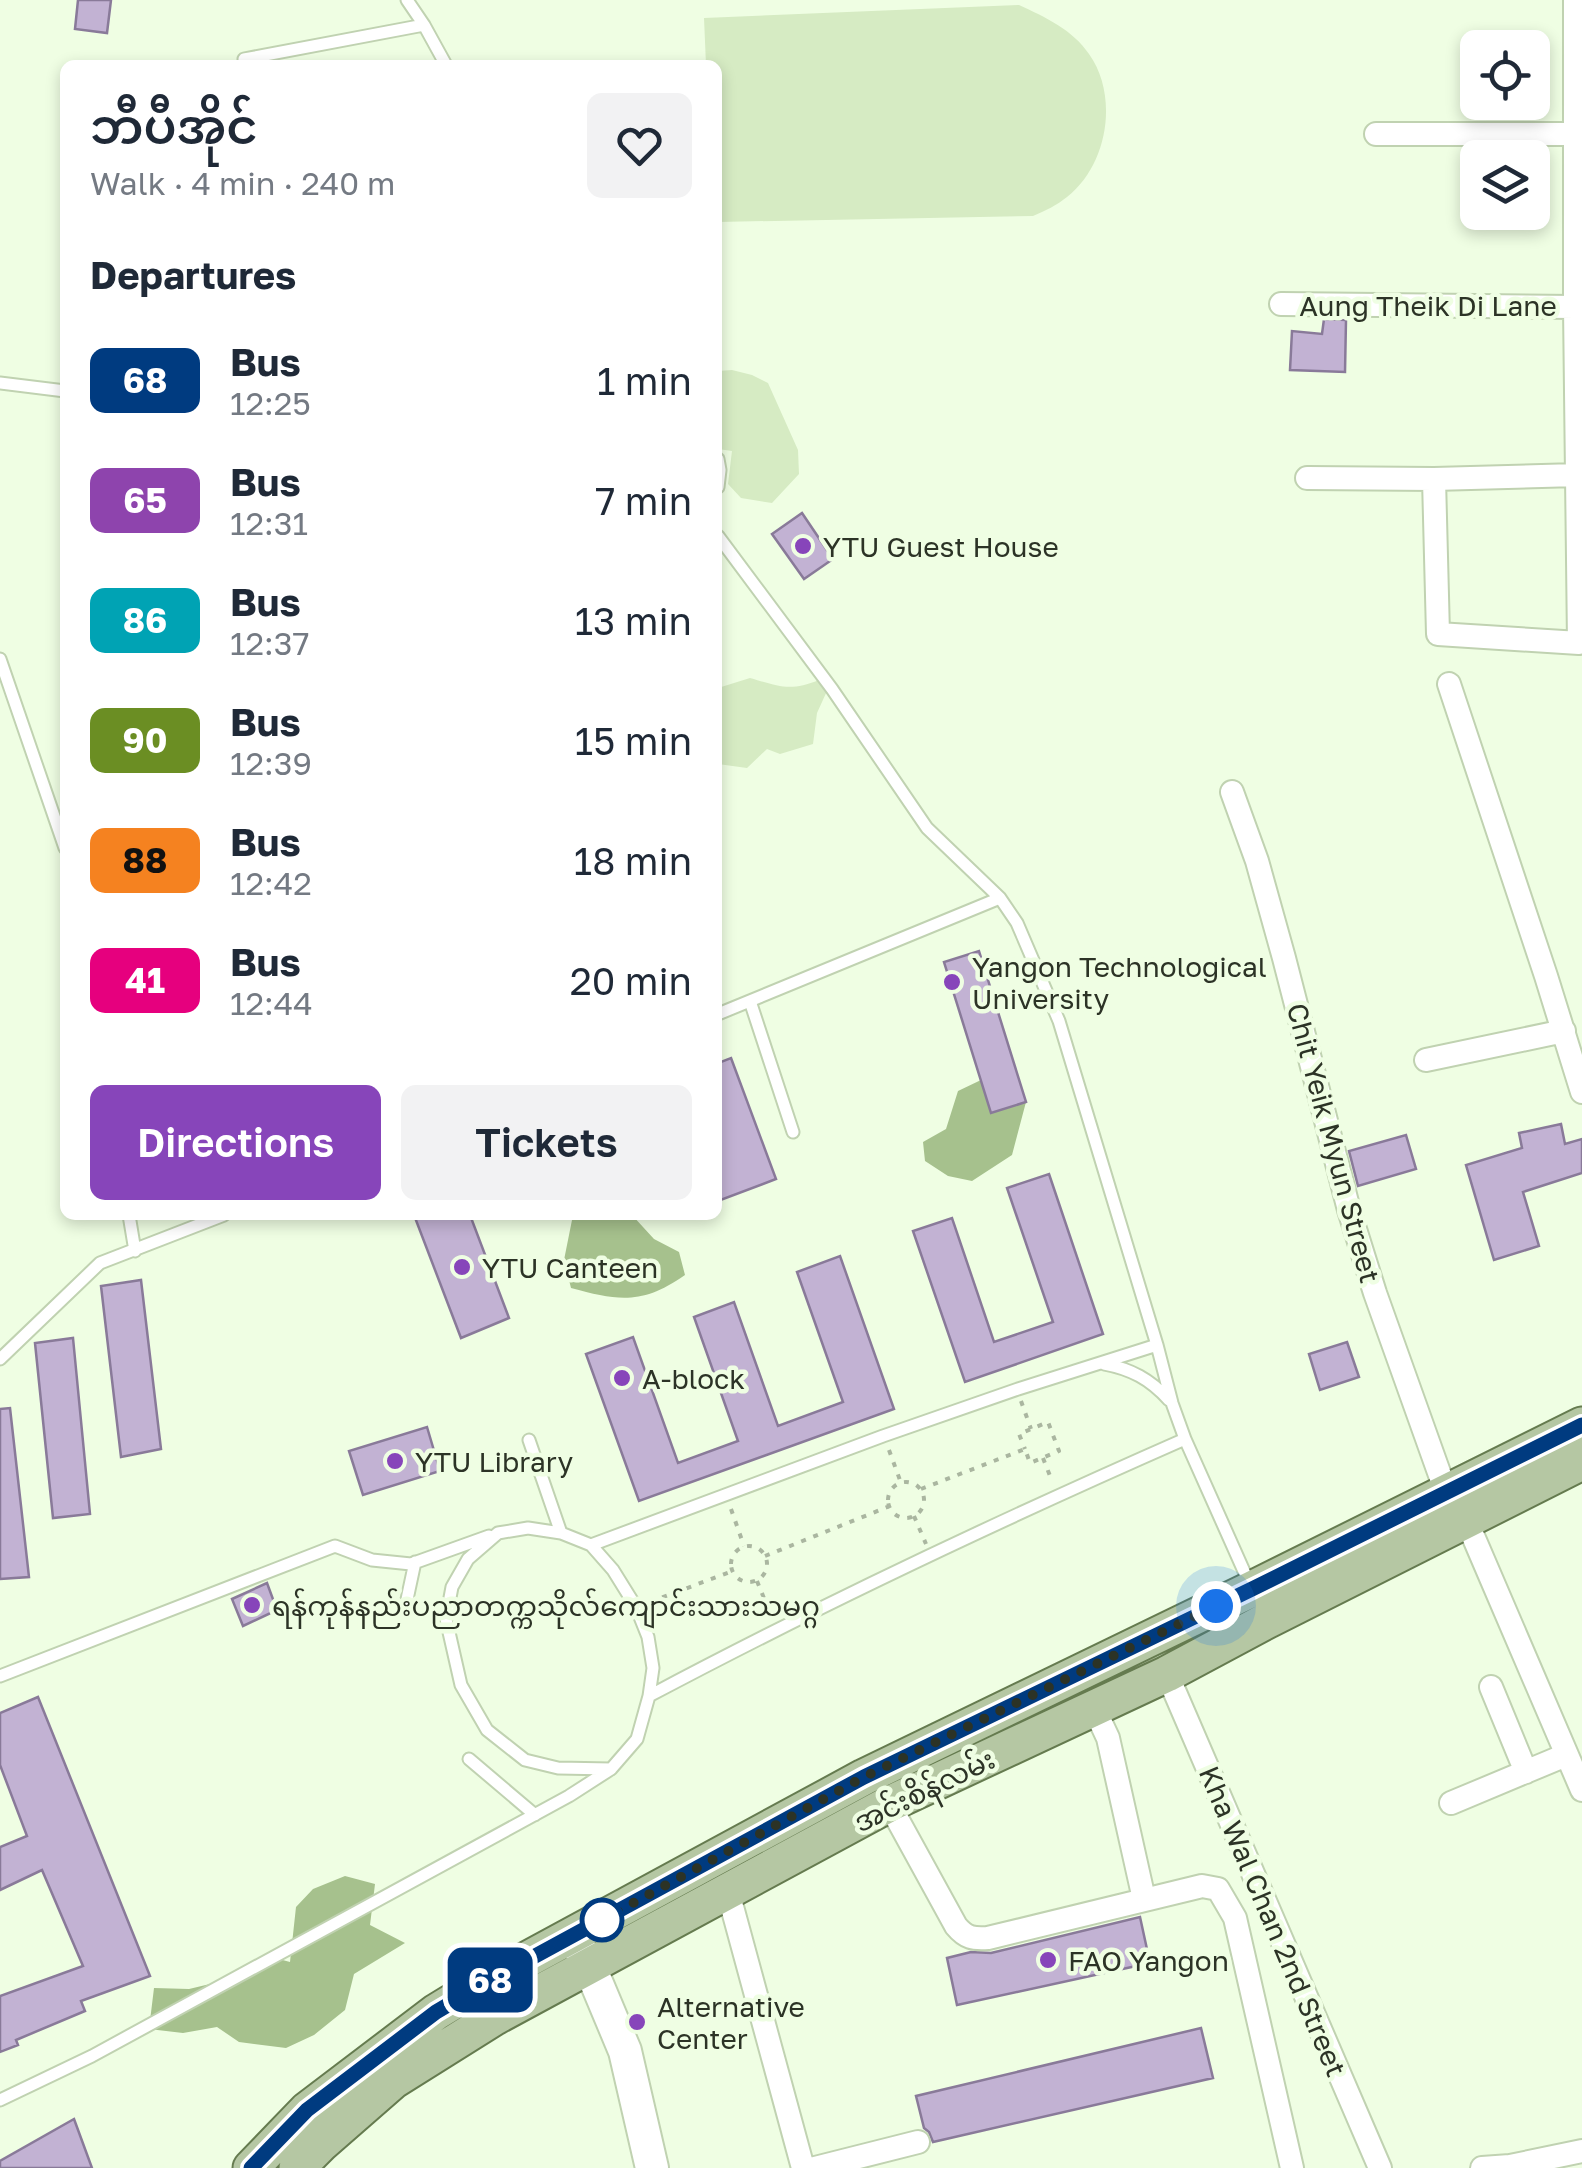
<!DOCTYPE html>
<meta charset="utf-8">
<style>
body{margin:0;font-family:"Golos Text","Noto Sans Myanmar",sans-serif;background:#f2f2f3;color:#1f2937;height:100vh;display:flex;flex-direction:column;font-size:38px;white-space:nowrap}
*{box-sizing:border-box;margin:0}
p{font-size:32px;color:#747a83}
.icon{flex:none;width:55px;height:55px;fill:none;stroke:currentColor;stroke-width:2;stroke-linecap:round;stroke-linejoin:round}
.map{position:relative;flex:1;overflow:hidden}
.side{position:absolute;left:60px;top:60px;width:662px;height:1160px;display:flex;flex-direction:column;background:#fff;border-radius:15px;box-shadow:0 5px 15px #0003}
.side>*{flex:none}
.badge{padding:0 20px;border-radius:15px;font-size:35px;line-height:65px}
.tools{position:absolute;left:1460px;top:30px;display:grid;gap:20px}
.tools a{display:grid;place-items:center;width:90px;height:90px;border-radius:15px;background:#fff;box-shadow:0 5px 15px #0003;font-size:50px}
.you{position:absolute;width:50px;height:50px;margin:-25px;border:8px solid #fff;border-radius:50%;background:#1a73e8;box-shadow:0 0 0 15px #1a73e833}
.map>.badge{position:absolute;translate:-50% -50%;box-shadow:0 0 0 5px #fff}
h2{padding:0 30px;font-size:38px;line-height:90px}
.round{display:grid;place-items:center;flex:none;width:105px;height:105px;border-radius:15px;background:#f2f2f3}
.headline{display:flex;align-items:center;justify-content:space-between;height:170px;padding:0 30px}
h1{font-size:48px;font-weight:600;line-height:75px}
.button{display:flex;gap:20px;margin-top:auto;padding:20px 30px}
.button a{flex:1;height:115px;border-radius:15px;background:#8745ba;color:#fff;font-size:40px;font-weight:600;line-height:115px;text-align:center}
.button a+a{background:#f2f2f3;color:#1f2937}
ul{padding:0;list-style:none}
li{display:flex;align-items:center;gap:30px;height:120px;padding:0 30px}
li div{flex:1}
li b{display:block;font-size:38px}
li em{font-style:normal}
li .badge{min-width:110px;font-weight:700;text-align:center}
.map>svg:first-child{display:block}
.green{fill:#d6ebc3}
.forest{fill:#a6c18d}
.building{fill:#c2b2d3;stroke:#897a99;stroke-width:2.5}
.lines{fill:none;stroke-linecap:round;stroke-linejoin:round}
.service-casing{stroke:#c0d2b1;stroke-width:15}
.minor-casing{stroke:#c0d2b1;stroke-width:26}
.secondary-casing{stroke:#c0d2b1;stroke-width:36}
.primary-casing{stroke:#657b4f;stroke-width:39}
.path{stroke:#aab6a0;stroke-width:4;stroke-dasharray:5 8;stroke-linecap:butt}
.service{stroke:#fff;stroke-width:11}
.minor{stroke:#fff;stroke-width:22}
.secondary{stroke:#fff;stroke-width:32}
.primary{stroke:#b5c7a3;stroke-width:35}
.line-casing{stroke:#fff;stroke-width:22}
.line{stroke:#003b80;stroke-width:15}
.walk{stroke:#2c3326;stroke-width:10;stroke-dasharray:0 18}
.poi-dot{fill:#8745ba;stroke:#effee3;stroke-width:4}
.stop-dot{fill:#fff;stroke:#003b80;stroke-width:5}
.labels{text-anchor:middle;dominant-baseline:central;stroke-width:9;stroke-linejoin:round;paint-order:stroke}
.street-label{font-size:28px;fill:#2c3326;stroke:#effee3}
.poi-label{font-size:28px;fill:#2c3326;stroke:#effee3;text-anchor:start}
</style>
<div class="map">
<svg width="1582" height="2168" viewBox="0 0 1582 2168">
<rect width="100%" height="100%" fill="#effee3"/>
<!-- green -->
<path class="green" d="M1019 5C1045 17 1073 30 1089 54 1119 96 1108 165 1067 197 1057 205 1045 211 1033 216L718 222V65H706L704 18Z
M732 370 752 375 768 383 798 450 799 474 772 503 741 498 728 484 732 451 718 449V371Z
M750 678C778 686 790 692 819 680L827 691 817 713 813 744 780 754 767 749 747 768 718 764V688Z"/>
<!-- forest -->
<path class="forest" d="M981 1080 991 1112 1026 1102 1012 1155 972 1181 948 1176 925 1161 923 1142 946 1129 958 1091Z
M573 1215H632L654 1239 679 1252 685 1275C642 1305 619 1301 571 1288L564 1260Z
M345 1876 375 1884 370 1925 405 1943 354 1974 345 2010 314 2035 286 2048 239 2042 217 2027 183 2033 149 2029 154 1988 189 1989 235 1978 264 1955 290 1962 296 1907 313 1889Z"/>
<!-- building -->
<path class="building" d="M78 0H111L107 33 75 29Z
M1324 319 1346 320 1345 372 1290 370 1292 331 1322 334Z
M802 513 833 559 804 579 772 534Z
M979 951 1026 1102 991 1113 944 962Z
M731 1058 776 1179 718 1201V1063Z
M1561 1124 1565 1144 1582 1139V1173L1523 1192 1539 1246 1494 1260 1466 1165 1522 1148 1519 1133Z
M1406 1135 1416 1169 1358 1186 1349 1151Z
M1049 1174 1103 1334 965 1382 913 1231 952 1218 994 1342 1053 1322 1007 1188Z
M414 1215H470L509 1318 461 1338Z
M840 1256 894 1409 639 1501 586 1354 633 1337 678 1463 738 1441 694 1317 734 1302 778 1426 843 1402 797 1272Z
M141 1280 161 1449 121 1457 101 1286Z
M73 1338 90 1514 53 1518 35 1343Z
M1347 1342 1359 1377 1320 1390 1309 1354Z
M10 1408 29 1577 0 1579V1409Z
M427 1427 440 1471 363 1495 349 1451Z
M267 1583 277 1610 243 1626 232 1599Z
M38 1697 150 1976 81 2001 85 2011 16 2040 18 2045 0 2052V1996L83 1966 42 1870 0 1890V1847L27 1836 0 1765V1713Z
M1140 1917 1150 1963 957 2005 947 1958 971 1952 991 1953Z
M1201 2028 1213 2078 933 2142 929 2132 924 2128 916 2096Z
M74 2119 92 2168H0V2161Z"/>
<g class="lines">
<defs>
<path id="service" d="M407 0 424 25 446 65
M244 59 424 25
M0 383 65 391
M718 459 720 470 718 487
M718 536 832 689 927 828 1000 898 1017 923 1059 1021 1157 1345 1172 1403 1185 1439 1251 1587
M0 659 65 848
M750 1001 793 1132
M718 1014 1000 898
M129 1215 135 1251
M0 1359 100 1263 224 1215
M1104 1364C1131 1369 1150 1379 1169 1400
M529 1440 561 1533
M528 1528 561 1533 591 1545 613 1570 636 1607 648 1637 653 1668 649 1696 637 1739 611 1769 558 1768 525 1760 487 1730 461 1685 446 1619 452 1587 468 1559 498 1533Z
M591 1545 883 1436 1018 1389 1157 1345
M406 1604 415 1562
M0 1676 335 1546 372 1560 411 1564 489 1536
M649 1696C824 1603 1003 1519 1185 1439
M469 1759 535 1815
M0 2100 92 2056 569 1796 611 1769"/>
<path id="minor" d="M1376 134H1575
M1281 304 1575 307
M1307 478 1434 479 1577 475
M1434 479 1438 634 1579 643 1575 307V0
M1449 684 1546 976 1582 1092
M1232 792 1257 861 1284 958 1349 1210 1375 1293 1446 1492
M1426 1060 1564 1031
M1467 1522 1582 1790
M1167 1674 1380 2168
M1491 1687 1526 1772
M1094 1708 1108 1738 1144 1899
M1451 1803 1566 1755
M889 1804 956 1926C966 1938 973 1939 988 1938L1202 1886 1218 1889 1235 1918 1292 2168
M728 1892 803 2168
M815 2168 918 2142
M1482 2168 1510 2166 1582 2151"/>
<path id="secondary" d="M572 1936 589 1965 625 2051 652 2168"/>
<path id="primary" d="M251 2168 307 2110 436 2012 480 1985 864 1777 1252 1589 1582 1425
M297 2168 322 2143 393 2081 495 2017 889 1804 1167 1674 1268 1620 1582 1462"/>
</defs>
<!-- service casing -->
<use href="#service" class="service-casing"/>
<!-- minor casing -->
<use href="#minor" class="minor-casing"/>
<!-- secondary casing -->
<use href="#secondary" class="secondary-casing"/>
<!-- primary casing -->
<use href="#primary" class="primary-casing"/>
<!-- path -->
<path class="path" d="M1021 1401 1031 1429
M889 1450 901 1483
M1043 1458 1052 1481
M888 1500a18 18 0 1 1 36 0a18 18 0 1 1-36 0Z
M921 1489 1025 1449 1030 1463 1059 1451 1048 1422 1019 1434 1025 1449
M731 1509 744 1546
M914 1516 926 1544
M731 1564a18 18 0 1 1 36 0a18 18 0 1 1-36 0Z
M765 1556 890 1506
M757 1581 772 1618
M650 1602 730 1572"/>
<!-- service -->
<use href="#service" class="service"/>
<!-- minor -->
<use href="#minor" class="minor"/>
<!-- secondary -->
<use href="#secondary" class="secondary"/>
<!-- primary -->
<use href="#primary" class="primary"/>
</g>
<g class="lines">
<defs>
<path id="line" d="M251 2168 307 2110 436 2012 480 1986 864 1777 1252 1589 1582 1425"/>
</defs>
<!-- line casing -->
<use href="#line" class="line-casing"/>
<!-- line -->
<use href="#line" class="line"/>
<!-- walk -->
<path class="walk" d="M602 1920 864 1777 1216 1606"/>
</g>
<!-- markers -->
<g class="poi-dot">
<circle cx="803" cy="546" r="10"/>
<circle cx="952" cy="982" r="10"/>
<circle cx="462" cy="1267" r="10"/>
<circle cx="622" cy="1378" r="10"/>
<circle cx="395" cy="1461" r="10"/>
<circle cx="252" cy="1605" r="10"/>
<circle cx="1048" cy="1960" r="10"/>
<circle cx="637" cy="2022" r="10"/>
</g>
<circle class="stop-dot" cx="602" cy="1920" r="20"/>
<g class="labels">
<!-- street labels -->
<g class="street-label">
<text x="1428" y="305">Aung Theik Di Lane</text>
<text transform="translate(1334 1143) rotate(75)">Chit Yeik Myun Street</text>
<text transform="translate(924 1790) rotate(-26)">အင်းစိန်လမ်း</text>
<text transform="translate(1273 1921) rotate(67)">Kha Wal Chan 2nd Street</text>
</g>
<!-- poi labels -->
<g class="poi-label">
<text x="823" y="546">YTU Guest House</text>
<text x="972" y="966">Yangon Technological<tspan x="972" dy="32">University</tspan></text>
<text x="482" y="1267">YTU Canteen</text>
<text x="642" y="1378">A-block</text>
<text x="415" y="1461">YTU Library</text>
<text x="272" y="1605">ရန်ကုန်နည်းပညာတက္ကသိုလ်ကျောင်းသားသမဂ္ဂ</text>
<text x="1068" y="1960">FAO Yangon</text>
<text x="657" y="2006">Alternative<tspan x="657" dy="32">Center</tspan></text>
</g>
</g>
</svg>
<div class="tools">
<a><svg class="icon" aria-label="locate" viewBox="0 0 24 24"><circle cx="12" cy="12" r="6"/><path d="M12 2v4M12 18v4M2 12h4M18 12h4"/></svg></a>
<a><svg class="icon" aria-label="layers" viewBox="0 0 24 24"><path d="M12 4l9 5-9 5-9-5zM3 14l9 5 9-5"/></svg></a>
</div>
<div class="you" style="left:1216px;top:1606px"></div>
<b class="badge" style="left:490px;top:1980px;background:#003b80;color:#fff">68</b>
<section class="side">
<div class="headline"><div><h1>ဘီပီအိုင်</h1><p>Walk · 4 min · 240 m</p></div><a class="round"><svg class="icon" aria-label="heart" viewBox="0 0 24 24"><path d="M12 20l-8-8c-3-5 5-10 8-4 3-6 11-1 8 4z"/></svg></a></div>
<h2>Departures</h2>
<ul>
<li><span class="badge" style="background:#003b80;color:#fff">68</span><div><b>Bus</b><p>12:25</p></div><em>1 min</em></li>
<li><span class="badge" style="background:#8e44ad;color:#fff">65</span><div><b>Bus</b><p>12:31</p></div><em>7 min</em></li>
<li><span class="badge" style="background:#00a3b4;color:#fff">86</span><div><b>Bus</b><p>12:37</p></div><em>13 min</em></li>
<li><span class="badge" style="background:#6b8e23;color:#fff">90</span><div><b>Bus</b><p>12:39</p></div><em>15 min</em></li>
<li><span class="badge" style="background:#f58220;color:#111">88</span><div><b>Bus</b><p>12:42</p></div><em>18 min</em></li>
<li><span class="badge" style="background:#e6007e;color:#fff">41</span><div><b>Bus</b><p>12:44</p></div><em>20 min</em></li>
</ul>
<div class="button"><a>Directions</a><a>Tickets</a></div>
</section>
</div>
